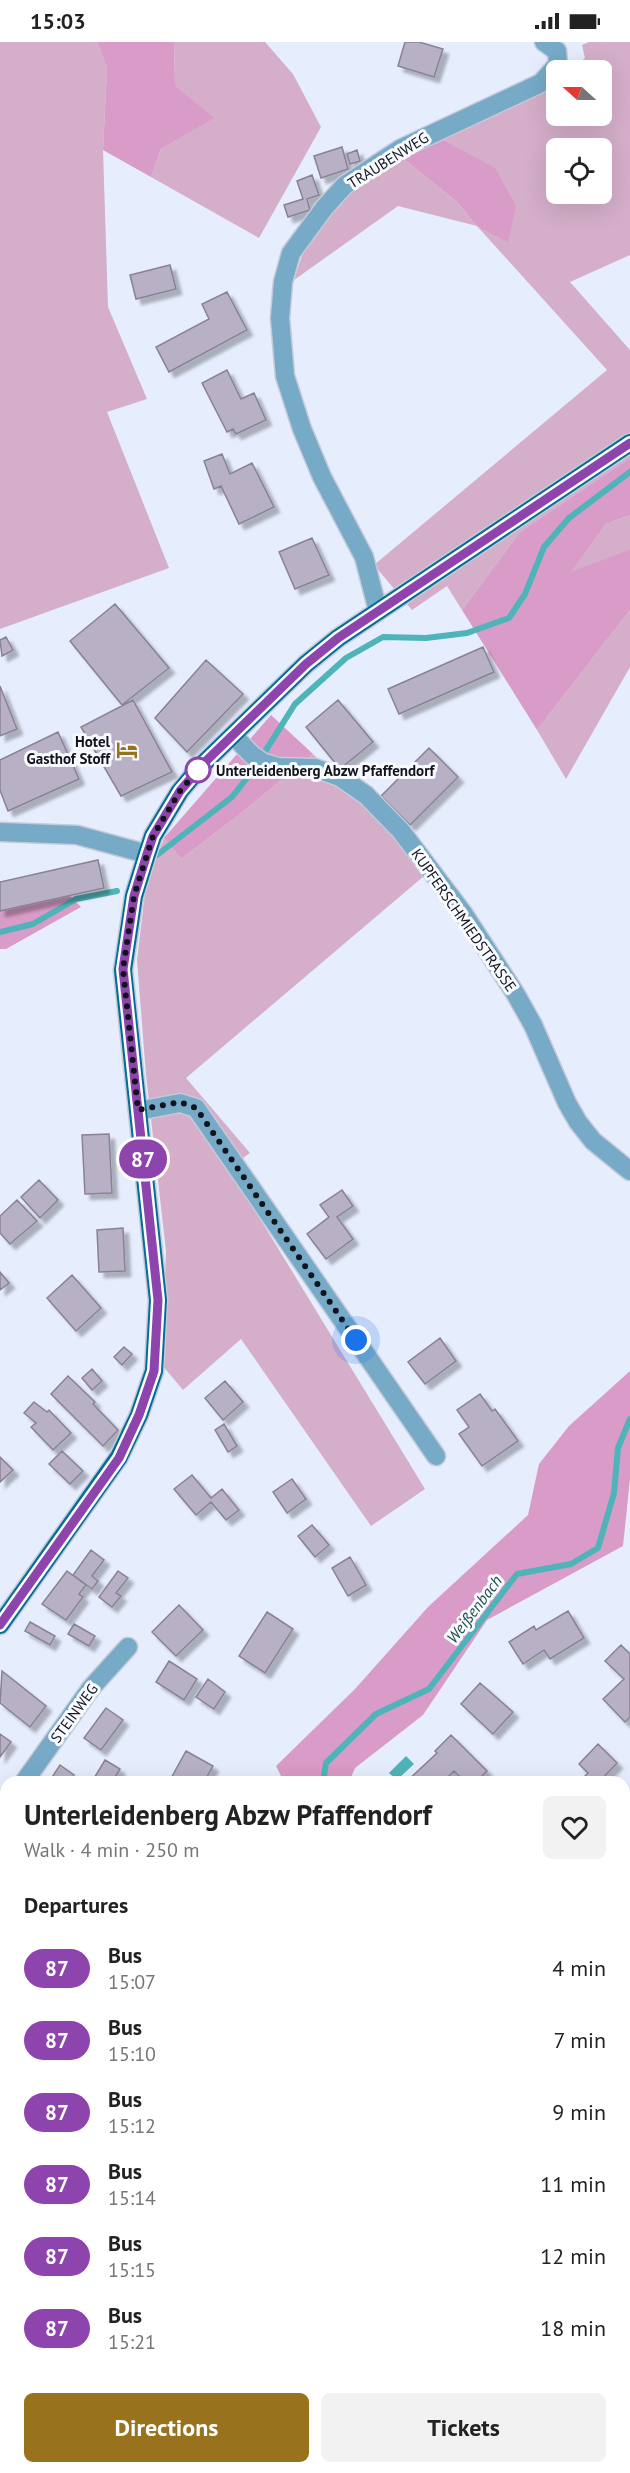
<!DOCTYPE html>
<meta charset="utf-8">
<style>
body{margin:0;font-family:"PT Sans",sans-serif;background:#f2f2f2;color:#222;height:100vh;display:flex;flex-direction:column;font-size:22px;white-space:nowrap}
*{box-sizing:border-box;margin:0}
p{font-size:20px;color:#767676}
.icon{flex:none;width:33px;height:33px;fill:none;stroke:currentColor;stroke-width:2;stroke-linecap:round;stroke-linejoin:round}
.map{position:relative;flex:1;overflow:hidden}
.panel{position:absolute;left:0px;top:1734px;width:630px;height:698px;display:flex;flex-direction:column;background:#fff;border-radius:18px 18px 0 0;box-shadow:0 6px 24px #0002}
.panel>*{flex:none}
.badge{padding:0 12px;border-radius:20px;font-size:21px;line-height:39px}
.needle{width:39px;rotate:291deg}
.fabs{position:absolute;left:546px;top:18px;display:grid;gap:12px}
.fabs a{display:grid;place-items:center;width:66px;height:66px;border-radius:9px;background:#fff;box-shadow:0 6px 24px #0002;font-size:30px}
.you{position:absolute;width:30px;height:30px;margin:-15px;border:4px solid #fff;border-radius:50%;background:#1a73e8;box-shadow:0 0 0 9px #1a73e833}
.map>.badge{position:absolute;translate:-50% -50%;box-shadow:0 0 0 3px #fff}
h2{padding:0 24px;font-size:22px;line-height:54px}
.round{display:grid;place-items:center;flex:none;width:63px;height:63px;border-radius:9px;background:#f2f2f2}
.headline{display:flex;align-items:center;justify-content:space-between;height:102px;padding:0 24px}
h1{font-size:28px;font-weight:800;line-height:45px}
.cta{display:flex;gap:12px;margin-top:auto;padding:12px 24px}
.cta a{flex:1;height:69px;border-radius:9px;background:#99721e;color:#fff;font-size:24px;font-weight:800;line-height:69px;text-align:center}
.cta a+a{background:#f2f2f2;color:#222}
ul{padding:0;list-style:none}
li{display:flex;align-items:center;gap:18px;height:72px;padding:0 24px}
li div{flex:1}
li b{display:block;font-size:22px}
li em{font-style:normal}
li .badge{min-width:66px;font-weight:700;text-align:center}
.status{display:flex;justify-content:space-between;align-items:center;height:42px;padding:0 30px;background:#fff;direction:ltr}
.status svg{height:16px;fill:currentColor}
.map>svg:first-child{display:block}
.green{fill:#d5aec9;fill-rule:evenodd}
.forest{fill:#d99bc7}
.water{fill:#4eb4b9}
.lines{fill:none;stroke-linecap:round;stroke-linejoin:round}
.stream{stroke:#4eb4b9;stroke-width:6}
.building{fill:#b8b0c4;stroke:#898295;stroke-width:1.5;filter:url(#shadow)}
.minor-casing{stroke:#c4cad9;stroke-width:21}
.major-casing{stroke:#c4cad9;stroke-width:21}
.minor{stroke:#76aac7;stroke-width:18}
.major{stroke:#036d97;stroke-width:18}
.line-casing{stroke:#fff;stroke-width:14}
.line{stroke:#8e44ad;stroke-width:9}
.walk{stroke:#11141b;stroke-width:6;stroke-dasharray:0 10.8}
.stop-dot{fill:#fff;stroke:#8e44ad;stroke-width:3}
.labels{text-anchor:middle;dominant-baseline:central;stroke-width:6;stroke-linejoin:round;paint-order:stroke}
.street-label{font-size:15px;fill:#11141b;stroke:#f8fafe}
.poi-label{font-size:15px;font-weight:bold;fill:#11141b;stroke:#f8fafe;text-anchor:end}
.stop-label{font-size:15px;font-weight:bold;fill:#11141b;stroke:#f8fafe;text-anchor:start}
.water-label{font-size:16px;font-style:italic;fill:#1f4c4e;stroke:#f8fafe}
</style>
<div class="status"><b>15:03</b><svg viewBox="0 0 49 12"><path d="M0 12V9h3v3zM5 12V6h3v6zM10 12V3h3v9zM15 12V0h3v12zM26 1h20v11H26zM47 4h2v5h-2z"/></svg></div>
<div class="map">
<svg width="630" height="2431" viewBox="0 0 630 2431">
<defs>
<filter id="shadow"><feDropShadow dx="5.5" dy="5.5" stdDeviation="1.5" flood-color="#0004"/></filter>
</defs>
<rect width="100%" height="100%" fill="#e6edfd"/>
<!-- green -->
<path class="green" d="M0 0H97L107 26 103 108 108 265 147 357 107 370 169 526 0 587Z
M174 0H265L293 32 321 85 259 196 151 135 161 107 213 76 175 43Z
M589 0H630V213L570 240 630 308V416L520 490 462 568 447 544 412 568 374 523 607 328 477 184 398 164 294 238 304 207 344 150 395 110 456 159 477 184 439 96 549 46 556 40V74H602V28H570L585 16 582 3ZM556 106H602V152H556Z
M630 473V507L570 531 606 482Z
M630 568V625L566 737 537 688Z
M313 712 406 807 424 834 186 1036 250 1111 229 1126 425 1447 371 1484 241 1297 183 1348 162 1323 166 1209 146 1033 137 918 146 843 164 796 181 817 240 772Z"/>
<!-- forest -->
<path class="forest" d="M97 0H174L175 43 214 76 161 107 151 135 103 108 107 26Z
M439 96 495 126 516 164 508 200 477 184 456 159 395 110Z
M630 416V473L606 482 571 530 630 507V568L537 688 462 568 520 490Z
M271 673 313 712 240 772 181 817 164 796Z
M70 854 81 865 6 907H0V869Z
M630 1329V1437L623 1504 487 1578 423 1673 355 1726 349 1740H284L276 1724 355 1647 428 1565 528 1473 539 1422 569 1384Z
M6 2068V2111L0 2114V2070Z"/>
<!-- water -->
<path class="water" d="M406 1714 414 1722 397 1738 389 1731Z"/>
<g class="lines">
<!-- stream -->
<path class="stream" d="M157 813 232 755 254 727 295 662 346 616 383 595 426 596 467 591 509 576 525 552 544 505 569 476 630 430
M0 890 33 882 76 857 117 849
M323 1740 326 1721 376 1672 429 1647 517 1532 571 1522 598 1506 614 1451 618 1406 630 1377
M0 2084 6 2082"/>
</g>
<!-- building -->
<path class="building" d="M405 0H419L443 7 434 35 398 24Z
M342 105 348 127 321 136 314 114Z
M357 108 360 119 350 122 347 112Z
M312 133 319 153 307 157 310 168 288 175 284 163 303 157 297 139Z
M170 223 176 247 136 257 130 233Z
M227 250 247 288 169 330 156 305 209 277 202 262Z
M227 328 241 357 254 351 266 378 236 392 233 387 227 390 202 341Z
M222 412 230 432 252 421 274 465 239 482 221 444 214 447 204 419Z
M312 496 329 533 295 547 279 510Z
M115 562 169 626 122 663 70 599Z
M6 595 13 608 2 614 0 598Z
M483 605 494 630 399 672 388 647Z
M206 618 243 652 187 710 155 676Z
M0 644 17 687 0 694Z
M133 658 172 730 121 754 81 685Z
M338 658 373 700 340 727 306 685Z
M58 690 79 737 8 769 0 748V718Z
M429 706 458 735 410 783 381 754Z
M98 818 104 846 0 869V840Z
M109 1092 112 1151 85 1152 82 1093Z
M39 1138 58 1158 40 1176 21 1155Z
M342 1148 353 1164 337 1175 353 1197 326 1217 307 1192 329 1175 320 1163Z
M17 1158 37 1179 10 1202 0 1191V1174Z
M123 1186 125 1229 99 1230 97 1188Z
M0 1230 9 1241 0 1248Z
M72 1233 101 1266 76 1289 47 1256Z
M440 1296 456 1319 425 1342 408 1320Z
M124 1305 132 1312 122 1323 114 1315Z
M92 1327 102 1339 92 1348 82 1336Z
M68 1334 95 1360 93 1362 118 1388 103 1404 51 1352Z
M225 1339 243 1360 223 1378 205 1356Z
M480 1352 492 1369 495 1367 518 1399 482 1424 459 1392 469 1385 457 1368Z
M34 1360 47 1370 49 1368 71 1391 53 1408 31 1385 36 1381 24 1371Z
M224 1382 237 1404 228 1410 215 1388Z
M62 1409 83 1429 70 1442 49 1422Z
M0 1415 13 1428 0 1440Z
M192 1433 211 1456 222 1447 239 1468 226 1478 211 1460 196 1473 174 1447Z
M292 1437 306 1457 287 1471 273 1450Z
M312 1483 329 1503 315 1515 298 1494Z
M91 1508 104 1518 92 1534 98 1539 92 1547 73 1533Z
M350 1515 366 1543 348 1554 332 1526Z
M67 1529 86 1543 79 1552 83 1555 66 1578 42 1562Z
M118 1529 128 1536 116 1551 121 1554 112 1565 99 1555Z
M179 1563 203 1588 176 1614 152 1590Z
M568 1569 584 1596 550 1617 544 1608 523 1622 509 1600 534 1584 536 1588Z
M267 1570 293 1587 265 1631 239 1614Z
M30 1580 55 1594 50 1603 25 1589Z
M74 1582 95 1594 89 1604 68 1592Z
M621 1603 630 1612V1675L625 1680 603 1657 624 1637 605 1619Z
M169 1619 197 1637 184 1658 156 1640Z
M2 1629 46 1664 30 1685 0 1661Z
M208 1637 225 1650 214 1667 196 1655Z
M480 1641 513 1670 493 1692 461 1662Z
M106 1666 123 1678 101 1708 84 1696Z
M0 1692 11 1700 0 1715Z
M451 1693 487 1729 476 1740H465L454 1729 443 1740H406L437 1711 435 1709Z
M598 1702 617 1721 602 1737 605 1740H579L588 1731 579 1722Z
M186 1709 213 1724 204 1740H169Z
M105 1718 120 1727 112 1740H95L93 1738Z
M60 1723 74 1733 70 1740H49Z
M6 1903V1933L0 1930V1914Z
M6 1964V1983L0 1976V1970Z
M0 2001 6 2012V2023L0 2027Z
M6 2175V2223L0 2217V2181Z
M6 2320V2354L0 2349V2336L2 2334 0 2326Z
M76 2426H89L85 2431Z
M186 2426H215L211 2431H182Z
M371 2426H403L398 2431H376Z"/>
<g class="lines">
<defs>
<path id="minor" d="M378 569 364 515 322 435 302 387 285 334 280 276 283 240 291 211 325 165 345 143 400 107 541 41 558 22 557 9 544 0
M233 693 252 713 264 721 278 725 315 726 340 735 366 753 401 789 463 871 515 951 533 983 567 1061 578 1080 593 1099 630 1129
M0 790 77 793 147 812
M138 1069 180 1061 196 1066 436 1414
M24 1740 91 1646 128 1605
M0 1774 6 1766
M624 1781 630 1778
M0 1820 6 1823
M0 2050 6 2049
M0 2290 6 2283
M295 2426 300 2431
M154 2431 158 2426"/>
<path id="major" d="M0 1583 119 1415 139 1373 154 1329 158 1258 123 928 134 854 147 812 153 794 180 749 203 722 306 622 338 596 630 401"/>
</defs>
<!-- minor casing -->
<use href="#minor" class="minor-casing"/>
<!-- major casing -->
<use href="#major" class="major-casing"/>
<!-- minor -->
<use href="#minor" class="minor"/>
<!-- major -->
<use href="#major" class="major"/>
</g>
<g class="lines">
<defs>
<path id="line" d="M0 1583 119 1416 139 1373 154 1329 158 1258 123 927 134 854 147 812 153 794 180 749 203 722 306 622 338 596 630 401"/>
</defs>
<!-- line casing -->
<use href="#line" class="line-casing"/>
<!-- line -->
<use href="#line" class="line"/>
<!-- walk -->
<path class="walk" d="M198 728 203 722 180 749 153 794 134 854 123 927 138 1068 180 1060 196 1066 356 1298"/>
</g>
<!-- icons -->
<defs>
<symbol id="hotel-bare" viewBox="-9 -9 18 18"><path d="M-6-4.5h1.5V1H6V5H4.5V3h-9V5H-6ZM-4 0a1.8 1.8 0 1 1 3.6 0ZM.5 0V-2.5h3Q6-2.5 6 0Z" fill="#99721e" stroke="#f8fafe" stroke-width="2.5" paint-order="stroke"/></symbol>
</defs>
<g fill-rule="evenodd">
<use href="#hotel-bare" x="112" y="693" width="30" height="30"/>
</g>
<!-- markers -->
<circle class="stop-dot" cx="198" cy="728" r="12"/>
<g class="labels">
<!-- street labels -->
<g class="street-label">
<text transform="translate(388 118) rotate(-32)">TRAUBENWEG</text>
<text transform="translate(464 878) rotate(55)">KUPFERSCHMIEDSTRASSE</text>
<text transform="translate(74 1671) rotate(-54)">STEINWEG</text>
</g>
<!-- poi labels -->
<g class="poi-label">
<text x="110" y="699">Hotel<tspan x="110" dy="17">Gasthof Stoff</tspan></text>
</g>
<!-- stop labels -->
<g class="stop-label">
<text x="216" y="728">Unterleidenberg Abzw Pfaffendorf</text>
</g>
<!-- water labels -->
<g class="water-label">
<text transform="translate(474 1567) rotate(-53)">Weißenbach</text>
</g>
</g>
</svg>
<div class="fabs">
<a><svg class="needle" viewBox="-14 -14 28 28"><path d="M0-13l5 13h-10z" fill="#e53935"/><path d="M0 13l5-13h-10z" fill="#767676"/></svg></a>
<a><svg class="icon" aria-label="locate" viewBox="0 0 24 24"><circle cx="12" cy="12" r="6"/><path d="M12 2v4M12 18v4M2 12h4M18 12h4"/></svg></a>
</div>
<div class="you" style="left:356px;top:1298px"></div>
<b class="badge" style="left:143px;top:1117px;background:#8e44ad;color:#fff">87</b>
<section class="panel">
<div class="headline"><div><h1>Unterleidenberg Abzw Pfaffendorf</h1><p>Walk · 4 min · 250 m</p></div><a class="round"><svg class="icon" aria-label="heart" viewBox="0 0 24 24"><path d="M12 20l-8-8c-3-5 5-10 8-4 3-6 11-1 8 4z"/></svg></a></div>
<h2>Departures</h2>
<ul>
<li><span class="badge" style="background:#8e44ad;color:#fff">87</span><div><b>Bus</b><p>15:07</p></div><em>4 min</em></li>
<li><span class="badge" style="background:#8e44ad;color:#fff">87</span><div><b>Bus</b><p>15:10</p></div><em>7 min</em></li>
<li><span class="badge" style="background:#8e44ad;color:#fff">87</span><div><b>Bus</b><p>15:12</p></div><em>9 min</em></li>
<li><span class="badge" style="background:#8e44ad;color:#fff">87</span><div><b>Bus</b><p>15:14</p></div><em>11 min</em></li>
<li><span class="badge" style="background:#8e44ad;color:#fff">87</span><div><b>Bus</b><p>15:15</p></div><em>12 min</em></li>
<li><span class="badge" style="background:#8e44ad;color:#fff">87</span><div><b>Bus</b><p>15:21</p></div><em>18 min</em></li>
</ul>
<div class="cta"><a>Directions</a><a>Tickets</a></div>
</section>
</div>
